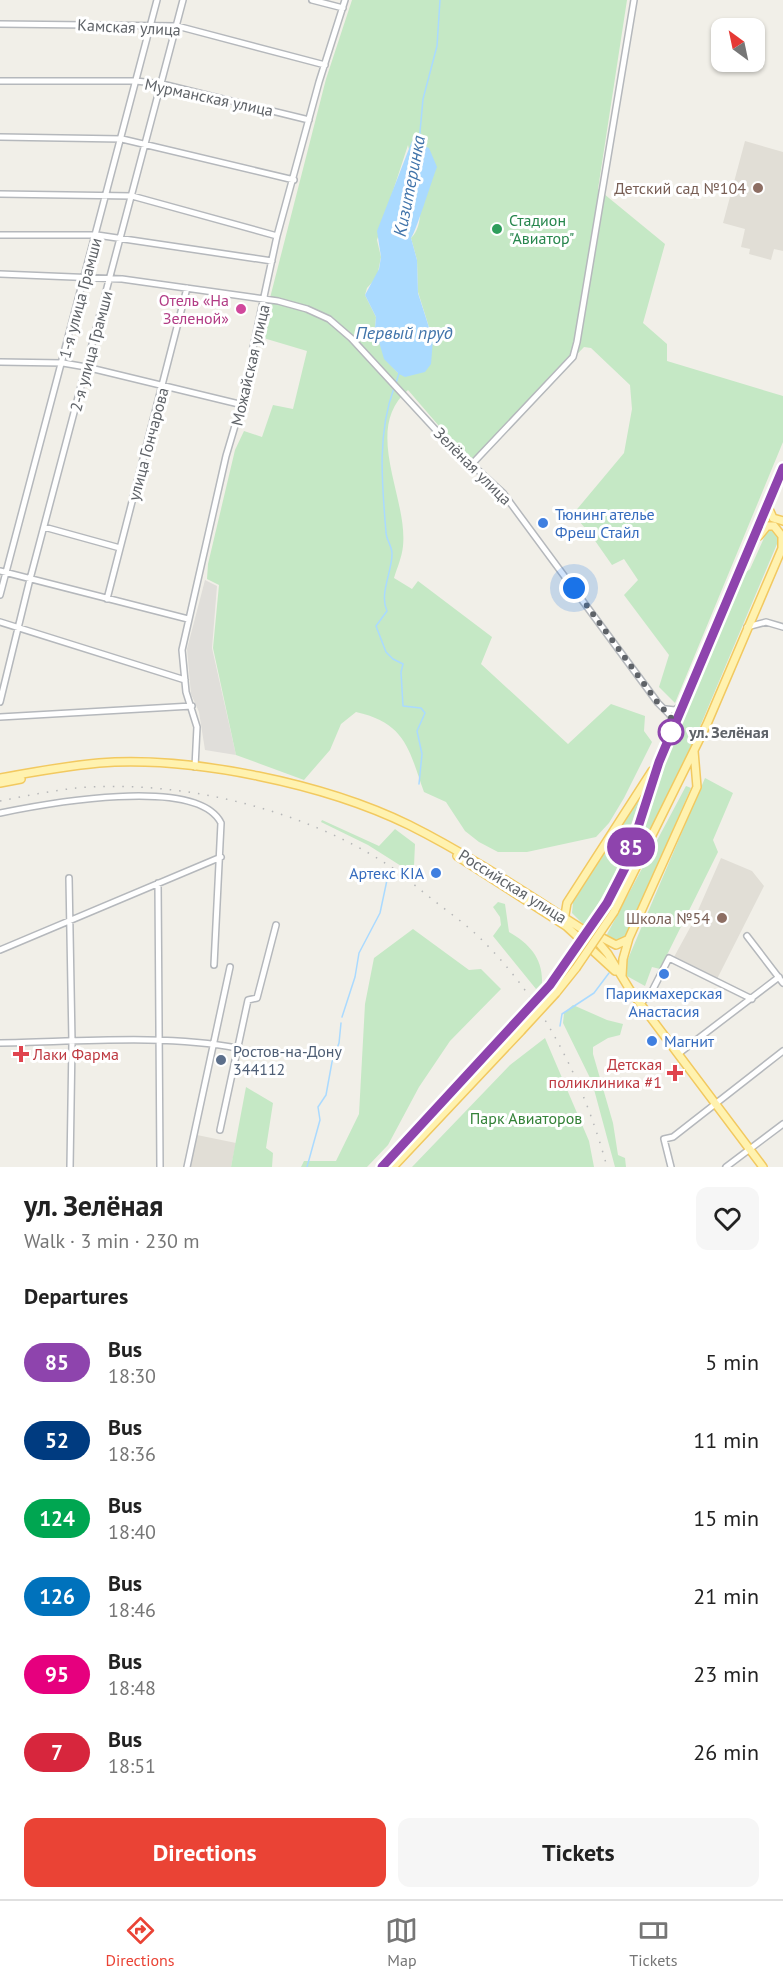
<!DOCTYPE html>
<meta charset="utf-8">
<style>
body{margin:0;font-family:"PT Sans",sans-serif;background:#f6f6f6;color:#222;height:100vh;display:flex;flex-direction:column;font-size:22px;white-space:nowrap}
*{box-sizing:border-box;margin:0}
p{font-size:20px;color:#767676}
.icon{flex:none;width:33px;height:33px;fill:none;stroke:currentColor;stroke-width:2;stroke-linecap:round;stroke-linejoin:round}
.map{position:relative;height:1167px;overflow:hidden}
.panel{display:flex;flex-direction:column;background:#fff;flex:1}
.panel>*{flex:none}
.badge{padding:0 12px;border-radius:20px;font-size:21px;line-height:39px}
.needle{width:39px;rotate:327deg}
.fabs{position:absolute;left:711px;top:18px;display:grid;gap:12px}
.fabs a{display:grid;place-items:center;width:54px;height:54px;border-radius:12px;background:#fff;box-shadow:0 2px 4px #0004;font-size:30px}
.you{position:absolute;width:30px;height:30px;margin:-15px;border:4px solid #fff;border-radius:50%;background:#1a73e8;box-shadow:0 0 0 9px #1a73e833}
.map>.badge{position:absolute;translate:-50% -50%;box-shadow:0 0 0 3px #fff}
h2{padding:0 24px;font-size:22px;line-height:54px}
.round{display:grid;place-items:center;flex:none;width:63px;height:63px;border-radius:12px;background:#f6f6f6}
.headline{display:flex;align-items:center;justify-content:space-between;height:102px;padding:0 24px}
h1{font-size:28px;font-weight:700;line-height:45px}
.cta{display:flex;gap:12px;margin-top:auto;padding:12px 24px}
.cta a{flex:1;height:69px;border-radius:12px;background:#ea4335;color:#fff;font-size:24px;font-weight:700;line-height:69px;text-align:center}
.cta a+a{background:#f6f6f6;color:#222}
ul{padding:0;list-style:none}
li{display:flex;align-items:center;gap:18px;height:78px;padding:0 24px}
li div{flex:1}
li b{display:block;font-size:22px}
li em{font-style:normal}
li .badge{min-width:66px;font-weight:700;text-align:center}
.tabs{display:flex;justify-content:space-around;align-items:center;height:84px;border-top:2px solid #e0e0e0;background:#fff;font-size:16px;color:#767676}
.tabs a{display:grid;justify-items:center;gap:3px}
.tabs .on{color:#ea4335}
.map>svg:first-child{display:block}
.industrial{fill:#e0deda}
.education{fill:#e1ded6}
.green{fill:#c5e8c5;fill-rule:evenodd}
.water{fill:#aadaff}
.lines{fill:none;stroke-linecap:round;stroke-linejoin:round}
.stream{stroke:#aadaff;stroke-width:1.5}
.minor-casing{stroke:#b5b8bc;stroke-width:8}
.major-casing{stroke:#f2c960;stroke-width:10}
.minor{stroke:#fff;stroke-width:5}
.major{stroke:#fff2af;stroke-width:7}
.rail{stroke:#b6b7b8;stroke-width:1.5;stroke-dasharray:1.5 8;stroke-linecap:butt}
.major-bridge-casing{stroke:#f2c960;stroke-width:10;stroke-linecap:butt}
.major-bridge{stroke:#fff2af;stroke-width:7}
.line-casing{stroke:#fff;stroke-width:14}
.line{stroke:#8e44ad;stroke-width:9}
.walk{stroke:#5f6368;stroke-width:6;stroke-dasharray:0 10.8}
.education-dot{fill:#8d6e63;stroke:#fff;stroke-width:2}
.leisure-dot{fill:#2e9e5b;stroke:#fff;stroke-width:2}
.hotel-dot{fill:#d1479c;stroke:#fff;stroke-width:2}
.shop-dot{fill:#3f7fe0;stroke:#fff;stroke-width:2}
.stop-dot{fill:#fff;stroke:#8e44ad;stroke-width:3}
.health-dot{fill:#e0444e;stroke:#fff;stroke-width:2}
.service-dot{fill:#5c6f8a;stroke:#fff;stroke-width:2}
.labels{text-anchor:middle;dominant-baseline:central;stroke-width:6;stroke-linejoin:round;paint-order:stroke}
.street-label{font-size:16px;fill:#5f6368;stroke:#fff}
.education-label{font-size:16px;fill:#785e54;stroke:#fff;text-anchor:end}
.leisure-label{font-size:16px;fill:#27864d;stroke:#fff;text-anchor:start}
.hotel-label{font-size:16px;fill:#b23c85;stroke:#fff;text-anchor:end}
.shop-label{font-size:16px;fill:#366cbe;stroke:#fff;text-anchor:start}
.stop-label{font-size:16px;font-weight:bold;fill:#5f6368;stroke:#fff;text-anchor:start}
.service-label{font-size:16px;fill:#4e5e75;stroke:#fff;text-anchor:start}
.health-label{font-size:16px;fill:#be3a42;stroke:#fff;text-anchor:start}
.park-label{font-size:16px;fill:#348238;stroke:#fff}
.water-label{font-size:18px;font-style:italic;fill:#4174aa;stroke:#fff}
</style>
<div class="map">
<svg width="783" height="1167" viewBox="0 0 783 1167">
<rect width="100%" height="100%" fill="#f1efe8"/>
<!-- industrial -->
<path class="industrial" d="M205 580 217 586 212 648 236 755 205 750 199 712 191 694 187 649Z"/>
<!-- education -->
<path class="education" d="M745 141 783 152V251L774 249 771 260 749 254 750 249 741 247 745 229 723 223Z
M721 858 752 871 764 886 717 979 674 957 692 924Z
M197 1135 236 1143 231 1167H189Z"/>
<!-- green -->
<path class="green" d="M352 0H627L598 189 665 244 643 323 667 344V361L783 396V442L675 703 659 687 669 655 624 595 638 580 624 559 612 565 591 535 573 514 624 453 632 409 630 385 591 348 584 347 475 461 445 433 408 390C362 429 408 497 403 546 402 557 397 568 394 578L412 589 418 581 492 637 481 664 568 744 611 704 645 716 644 731 652 742 624 798 609 823 596 837 527 852H498L479 842 465 831 446 802 424 792C409 750 406 723 356 712L341 724 330 750 304 780 236 755 213 648 219 585 207 579 208 564 235 450 244 431 262 437 273 405 293 409 307 351 260 337 326 79ZM408 145C413 169 431 219 411 238L417 260 418 292 433 340 399 374 385 359 375 328 376 317 365 295 367 288 377 277 381 257 377 240Z
M768 529H772L779 537 777 544 669 800 621 890 658 775 745 573 750 569Z
M705 778 733 793 713 840 718 852 660 969 652 967 645 986 625 975V966Z
M686 786 691 788 626 937 618 941 605 938Z
M641 795 614 876 585 926 572 913 573 902Z
M322 820 379 846 395 829 415 844 414 866 409 871 368 845 321 822Z
M498 902 505 904 509 932C530 944 543 959 542 983L536 989 493 936 501 925 500 917 493 907Z
M413 929 469 970 481 969 501 989 450 1041 419 1087 388 1145 367 1167H301L304 1161H336L359 1114 365 1004 374 958Z
M573 1005 607 1020 623 1024 620 1035 608 1038 593 1047V1054L613 1123 618 1155 625 1158 626 1167H615L592 1082 563 1023 564 1013Z
M545 1038 589 1141 594 1167H412L510 1065Z
M246 1087 273 1103 266 1148 273 1153 272 1167H231Z"/>
<!-- water -->
<path class="water" d="M412 141 429 148 437 167C433 177 415 235 411 238L417 260 418 293 433 340 431 364 425 372 405 377 399 374 384 359 375 328 376 317 365 295 379 269 381 257 377 231Z"/>
<g class="lines">
<!-- stream -->
<path class="stream" d="M419 143 423 99 437 46 440 0
M396 383 399 373
M394 388C377 434 382 484 386 532 386 540 392 545 392 554 392 572 379 594 387 611L376 626 386 652 393 659 403 664 401 672 403 706 421 708 425 713 417 731 422 754 419 784
M342 1017 355 977 359 953 380 913 387 880
M560 1026 562 1014 594 993 609 973
M307 1167 320 1120 318 1107 326 1095 332 1062 339 1043 341 1023"/>
<defs>
<path id="minor" d="M312 0 343 8
M0 24 177 26 325 65
M0 81H136L162 84 309 120
M0 137 122 139 294 180
M0 194 132 196 277 236
M0 235H97L272 261
M0 274 122 279 278 301 307 309 329 319 351 338 446 441 503 493 658 703 670 715 674 727
M0 362 63 363 86 367 243 405
M472 464 573 357 577 342 634 0
M44 527 120 548
M0 571 188 619
M0 595 157 0
M107 599 187 288
M0 622 185 680
M747 627 766 622 783 627
M0 702 30 579 183 0
M666 709 675 710 683 704
M0 717 192 706
M195 767 197 727 186 692 182 650 226 456 253 365V348L277 236 319 82 345 0
M0 813C44 804 197 775 221 823L214 965
M69 878 72 1042 70 1167
M158 883 160 1167
M747 936 783 983
M0 950 221 857
M640 1004 651 993 669 958 752 999
M0 1043C73 1042 166 1034 237 1048
M678 1054 779 977
M220 1130 248 1000 257 998 276 925
M187 1167 230 967
M671 1167 664 1139 673 1137 783 1051
M726 1167 783 1124"/>
<path id="major" d="M768 507 773 518 783 521
M759 536 767 526H774L782 536V548
M0 778C33 772 66 766 99 763 193 756 325 784 409 825 473 857 533 898 593 936L608 954 630 990 763 1167
M0 783 21 779
M457 856 566 926 615 971
M605 907 625 868 659 762 783 468
M614 912 707 724 783 546
M564 921 567 903 652 771
M595 934 616 945 627 940
M622 976 623 959 629 938 697 787 694 751
M549 987 568 963
M556 993 576 968
M382 1167 515 1023
M393 1167 521 1031"/>
</defs>
<!-- minor casing -->
<use href="#minor" class="minor-casing"/>
<!-- major casing -->
<use href="#major" class="major-casing"/>
<!-- minor -->
<use href="#minor" class="minor"/>
<!-- major -->
<use href="#major" class="major"/>
<!-- rail -->
<path class="rail" d="M0 801C25 796 51 791 76 788 178 779 299 808 385 863 402 873 416 887 432 899 448 912 466 924 481 939 544 1001 584 1082 607 1167"/>
<defs>
<path id="major-bridge" d="M568 963 605 907
M576 968 614 912
M515 1023 549 987
M521 1031 556 993"/>
</defs>
<!-- major-bridge casing -->
<use href="#major-bridge" class="major-bridge-casing"/>
<!-- major-bridge -->
<use href="#major-bridge" class="major-bridge"/>
</g>
<g class="lines">
<defs>
<path id="line" d="M382 1167 550 985 607 903 625 868 659 762 783 468"/>
</defs>
<!-- line casing -->
<use href="#line" class="line-casing"/>
<!-- line -->
<use href="#line" class="line"/>
<!-- walk -->
<path class="walk" d="M574 588 658 703 673 720 671 732"/>
</g>
<!-- markers -->
<g class="education-dot">
<circle cx="758" cy="188" r="6"/>
<circle cx="722" cy="918" r="6"/>
</g>
<circle class="leisure-dot" cx="497" cy="229" r="6"/>
<circle class="hotel-dot" cx="241" cy="309" r="6"/>
<g class="shop-dot">
<circle cx="543" cy="523" r="6"/>
<circle cx="436" cy="873" r="6"/>
<circle cx="664" cy="974" r="6"/>
<circle cx="652" cy="1041" r="6"/>
</g>
<circle class="stop-dot" cx="671" cy="732" r="12"/>
<g class="health-dot">
<path d="M18 1045h6v6h6v6h-6v6h-6v-6h-6v-6h6z"/>
<path d="M672 1064h6v6h6v6h-6v6h-6v-6h-6v-6h6z"/>
</g>
<circle class="service-dot" cx="221" cy="1060" r="6"/>
<g class="labels">
<!-- street labels -->
<g class="street-label">
<text transform="translate(129 27) rotate(3)">Камская улица</text>
<text transform="translate(209 97) rotate(12)">Мурманская улица</text>
<text transform="translate(80 298) rotate(-75)">1-я улица Грамши</text>
<text transform="translate(91 351) rotate(-75)">2-я улица Грамши</text>
<text transform="translate(250 365) rotate(-77)">Можайская улица</text>
<text transform="translate(148 444) rotate(-75)">улица Гончарова</text>
<text transform="translate(473 466) rotate(45)">Зелёная улица</text>
<text transform="translate(513 886) rotate(32)">Российская улица</text>
</g>
<!-- education labels -->
<g class="education-label">
<text x="746" y="188">Детский сад №104</text>
<text x="710" y="918">Школа №54</text>
</g>
<!-- leisure labels -->
<g class="leisure-label">
<text x="509" y="220">Стадион<tspan x="509" dy="18">"Авиатор"</tspan></text>
</g>
<!-- hotel labels -->
<g class="hotel-label">
<text x="229" y="300">Отель «На<tspan x="229" dy="18">Зеленой»</tspan></text>
</g>
<!-- shop labels -->
<g class="shop-label">
<text x="555" y="514">Тюнинг ателье<tspan x="555" dy="18">Фреш Стайл</tspan></text>
<text x="424" y="873" text-anchor="end">Артекс KIA</text>
<text x="664" y="993" text-anchor="middle">Парикмахерская<tspan x="664" dy="18">Анастасия</tspan></text>
<text x="664" y="1041">Магнит</text>
</g>
<!-- stop labels -->
<g class="stop-label">
<text x="689" y="732">ул. Зелёная</text>
</g>
<!-- service labels -->
<g class="service-label">
<text x="233" y="1051">Ростов-на-Дону<tspan x="233" dy="18">344112</tspan></text>
</g>
<!-- health labels -->
<g class="health-label">
<text x="33" y="1054">Лаки Фарма</text>
<text x="662" y="1064" text-anchor="end">Детская<tspan x="662" dy="18">поликлиника #1</tspan></text>
</g>
<!-- park labels -->
<g class="park-label">
<text x="526" y="1118">Парк Авиаторов</text>
</g>
<!-- water labels -->
<g class="water-label">
<text transform="translate(409 186) rotate(-79)">Кизитеринка</text>
<text x="404" y="332">Первый пруд</text>
</g>
</g>
</svg>
<div class="fabs">
<a><svg class="needle" viewBox="-14 -14 28 28"><path d="M0-13l5 13h-10z" fill="#e53935"/><path d="M0 13l5-13h-10z" fill="#767676"/></svg></a>
</div>
<div class="you" style="left:574px;top:588px"></div>
<b class="badge" style="left:631px;top:847px;background:#8e44ad;color:#fff">85</b>
</div>
<section class="panel">
<div class="headline"><div><h1>ул. Зелёная</h1><p>Walk · 3 min · 230 m</p></div><a class="round"><svg class="icon" aria-label="heart" viewBox="0 0 24 24"><path d="M12 20l-8-8c-3-5 5-10 8-4 3-6 11-1 8 4z"/></svg></a></div>
<h2>Departures</h2>
<ul>
<li><span class="badge" style="background:#8e44ad;color:#fff">85</span><div><b>Bus</b><p>18:30</p></div><em>5 min</em></li>
<li><span class="badge" style="background:#003b80;color:#fff">52</span><div><b>Bus</b><p>18:36</p></div><em>11 min</em></li>
<li><span class="badge" style="background:#00a651;color:#fff">124</span><div><b>Bus</b><p>18:40</p></div><em>15 min</em></li>
<li><span class="badge" style="background:#0072bc;color:#fff">126</span><div><b>Bus</b><p>18:46</p></div><em>21 min</em></li>
<li><span class="badge" style="background:#e6007e;color:#fff">95</span><div><b>Bus</b><p>18:48</p></div><em>23 min</em></li>
<li><span class="badge" style="background:#d7263d;color:#fff">7</span><div><b>Bus</b><p>18:51</p></div><em>26 min</em></li>
</ul>
<div class="cta"><a>Directions</a><a>Tickets</a></div>
</section>
<nav class="tabs">
<a class="on"><svg class="icon" aria-label="directions" viewBox="0 0 24 24"><path d="M12 3l9 9-9 9-9-9zM9 14v-3h6M13 9l2 2-2 2"/></svg>Directions</a>
<a><svg class="icon" aria-label="map" viewBox="0 0 24 24"><path d="M3 6l6-2 6 2 6-2v14l-6 2-6-2-6 2zM9 4v14M15 6v14"/></svg>Map</a>
<a><svg class="icon" aria-label="tickets" viewBox="0 0 24 24"><path d="M3 7h18v10H3zM15 7v10"/></svg>Tickets</a>
</nav>
